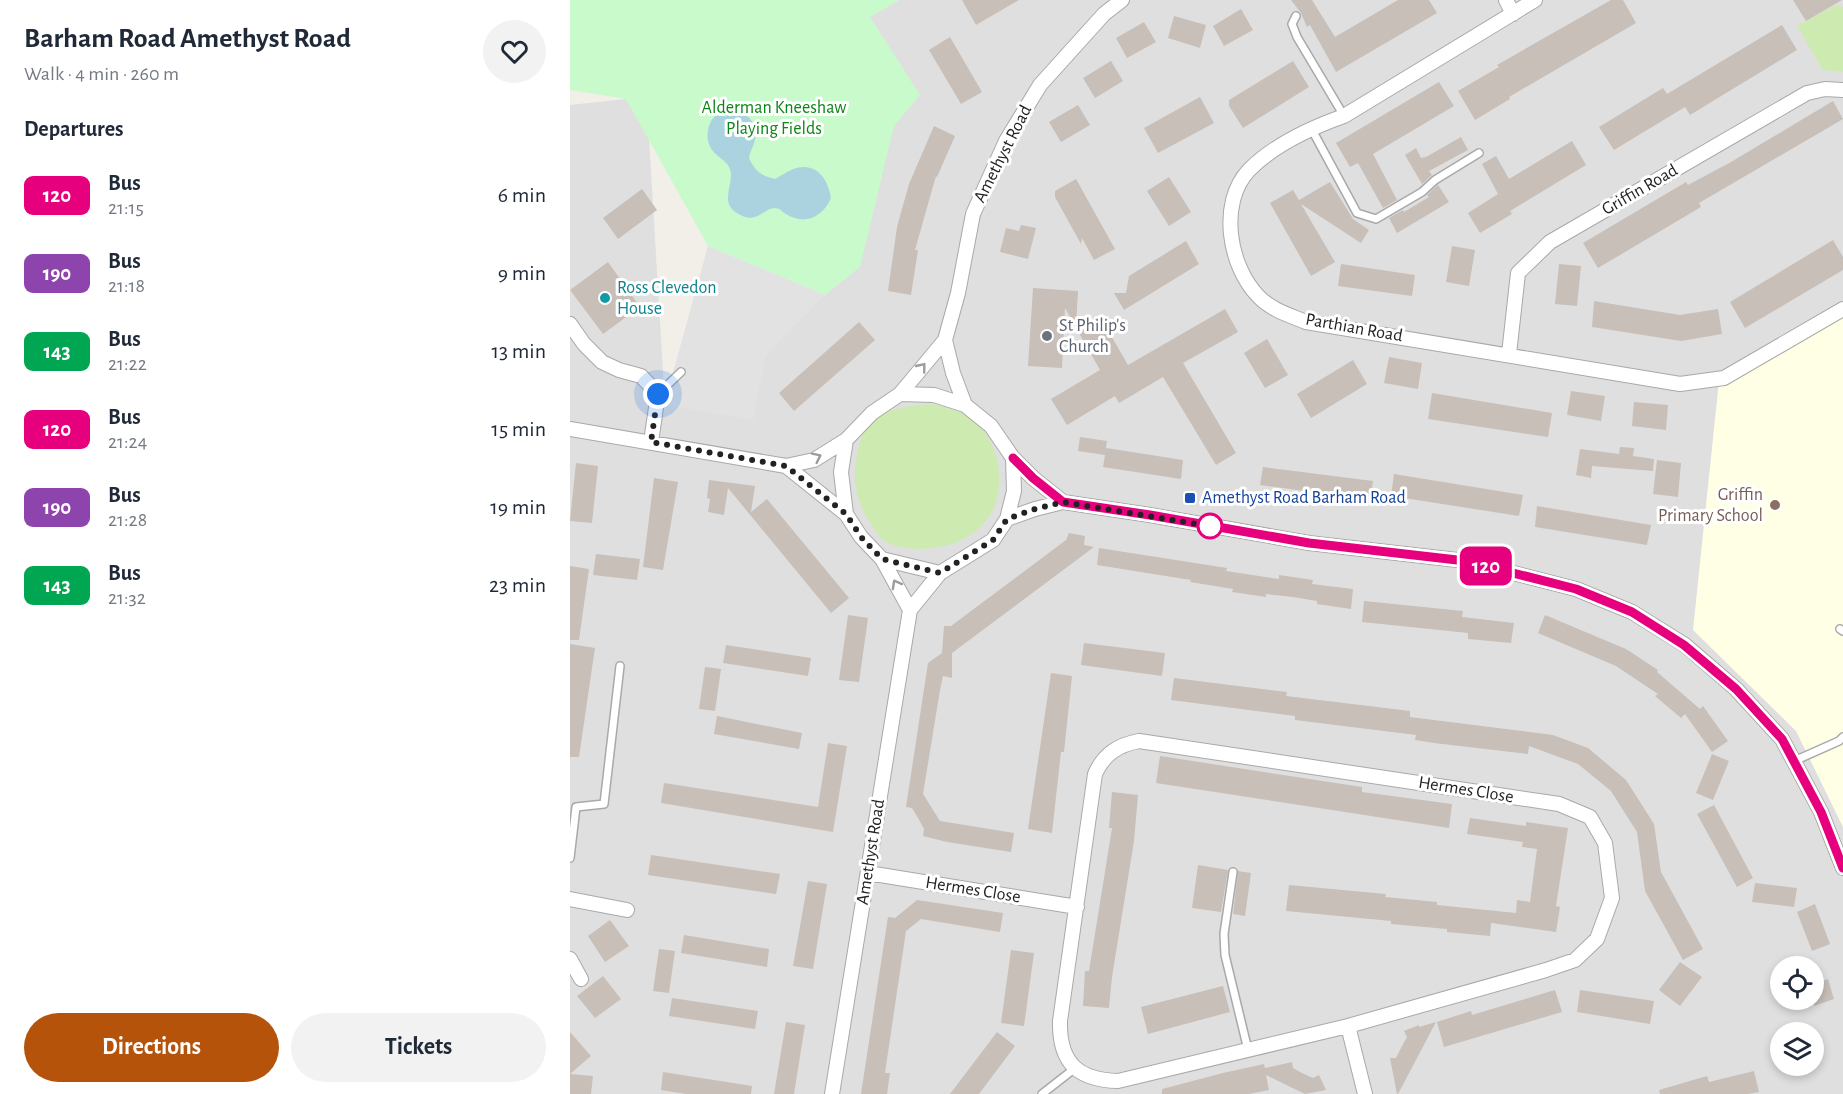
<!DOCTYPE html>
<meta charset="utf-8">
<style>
body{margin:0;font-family:"Alegreya Sans",sans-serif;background:#f2f2f3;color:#1f2937;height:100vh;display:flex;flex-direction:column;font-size:22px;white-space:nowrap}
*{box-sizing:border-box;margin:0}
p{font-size:20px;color:#747a83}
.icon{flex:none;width:33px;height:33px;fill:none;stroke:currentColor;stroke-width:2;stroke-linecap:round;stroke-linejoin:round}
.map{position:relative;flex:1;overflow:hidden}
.panel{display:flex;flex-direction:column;background:#fff;width:570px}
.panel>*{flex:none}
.badge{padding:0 12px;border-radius:9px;font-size:21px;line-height:39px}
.tools{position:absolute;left:1200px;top:956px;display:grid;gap:12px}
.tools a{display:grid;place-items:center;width:54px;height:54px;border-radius:50%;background:#fff;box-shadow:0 3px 9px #0003;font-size:30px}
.you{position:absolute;width:30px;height:30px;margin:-15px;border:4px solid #fff;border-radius:50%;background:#1a73e8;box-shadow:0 0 0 9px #1a73e833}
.map>.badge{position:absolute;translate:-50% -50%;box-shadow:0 0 0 3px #fff}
h2{padding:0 24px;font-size:22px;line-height:54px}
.round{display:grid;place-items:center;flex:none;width:63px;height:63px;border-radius:32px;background:#f2f2f3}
.headline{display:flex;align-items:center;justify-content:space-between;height:102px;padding:0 24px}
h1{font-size:28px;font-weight:600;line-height:45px}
.cta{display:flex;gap:12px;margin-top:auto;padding:12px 24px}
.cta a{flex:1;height:69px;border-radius:36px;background:#b45309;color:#fff;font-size:24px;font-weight:600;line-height:69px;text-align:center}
.cta a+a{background:#f2f2f3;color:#1f2937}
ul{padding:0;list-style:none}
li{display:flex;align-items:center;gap:18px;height:78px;padding:0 24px}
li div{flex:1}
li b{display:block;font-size:22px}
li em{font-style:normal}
li .badge{min-width:66px;font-weight:700;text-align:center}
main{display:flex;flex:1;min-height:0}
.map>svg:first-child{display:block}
.residential{fill:#e0dfdf;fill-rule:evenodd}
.education{fill:#ffffe5}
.grass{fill:#cdebb0}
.park{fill:#c8facc}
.parking{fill:#e2e2e2}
.water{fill:#aad3df}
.building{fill:#c7bfb8}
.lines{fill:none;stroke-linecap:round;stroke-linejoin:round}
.lane-casing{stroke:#a9a9a9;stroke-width:10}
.street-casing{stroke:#a9a9a9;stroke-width:16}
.lane{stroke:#fff;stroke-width:7}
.street{stroke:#fff;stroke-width:14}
.oneway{stroke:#9c9c9c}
.line-casing{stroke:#fff;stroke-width:14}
.line{stroke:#e6007e;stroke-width:9}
.walk{stroke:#222;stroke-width:6;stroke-dasharray:0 10.8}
.culture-dot{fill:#0f9aa8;stroke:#fff;stroke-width:2}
.worship-dot{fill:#6b7280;stroke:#fff;stroke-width:2}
.transit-dot{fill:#1a4fb4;stroke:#fff;stroke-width:2}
.education-dot{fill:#8d6e63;stroke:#fff;stroke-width:2}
.stop-dot{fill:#fff;stroke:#e6007e;stroke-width:3}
.labels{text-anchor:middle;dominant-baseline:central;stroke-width:6;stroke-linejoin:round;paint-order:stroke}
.park-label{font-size:18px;fill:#0c8416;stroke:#fff}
.street-label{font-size:18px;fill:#222;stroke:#fff}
.culture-label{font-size:18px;fill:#0d838f;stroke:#fff;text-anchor:start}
.worship-label{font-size:18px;fill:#5b616d;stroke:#fff;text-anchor:start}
.education-label{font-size:18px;fill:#785e54;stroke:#fff;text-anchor:end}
.transit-label{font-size:18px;fill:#164399;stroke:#fff;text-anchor:start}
</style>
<main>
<section class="panel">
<div class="headline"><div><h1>Barham Road Amethyst Road</h1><p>Walk · 4 min · 260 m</p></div><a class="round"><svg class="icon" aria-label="heart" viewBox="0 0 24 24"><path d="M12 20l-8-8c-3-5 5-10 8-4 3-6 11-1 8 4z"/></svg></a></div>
<h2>Departures</h2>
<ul>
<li><span class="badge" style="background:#e6007e;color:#fff">120</span><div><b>Bus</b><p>21:15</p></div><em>6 min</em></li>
<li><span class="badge" style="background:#8e44ad;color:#fff">190</span><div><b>Bus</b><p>21:18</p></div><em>9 min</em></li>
<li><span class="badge" style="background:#00a651;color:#fff">143</span><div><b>Bus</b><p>21:22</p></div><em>13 min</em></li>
<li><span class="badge" style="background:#e6007e;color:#fff">120</span><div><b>Bus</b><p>21:24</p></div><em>15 min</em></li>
<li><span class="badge" style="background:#8e44ad;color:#fff">190</span><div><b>Bus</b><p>21:28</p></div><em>19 min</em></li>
<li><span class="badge" style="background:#00a651;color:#fff">143</span><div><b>Bus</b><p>21:32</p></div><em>23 min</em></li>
</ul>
<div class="cta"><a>Directions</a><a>Tickets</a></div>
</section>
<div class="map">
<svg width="1273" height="1094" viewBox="0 0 1273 1094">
<rect width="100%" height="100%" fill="#f2efe9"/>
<!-- residential -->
<path class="residential" d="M329 0H1273V1094H0V105L56 99 79 138 95 405 255 295 300 17ZM1210 966H1244V999H1210ZM1210 1032H1244V1065H1210Z"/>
<!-- education -->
<path class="education" d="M1273 314V827L1226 731 1123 630 1149 381Z"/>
<!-- grass -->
<path class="grass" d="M1266 5 1273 7V72L1253 70 1227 26Z
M363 404C378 408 393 411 405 422 429 444 436 480 423 510 415 526 398 539 382 544 362 550 328 553 311 538 308 535 305 530 303 527 285 501 281 479 288 449 290 441 293 431 299 425 316 407 341 405 363 404Z"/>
<!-- park -->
<path class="park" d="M0 0H329L300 17 350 95 324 126 290 267 255 295 138 246 56 99 0 90Z"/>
<!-- parking -->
<path class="parking" d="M138 246 255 295 196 355 183 420 94 405Z"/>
<!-- water -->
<path class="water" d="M162 109C176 112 189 123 185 139 184 146 180 151 179 158 185 171 191 176 205 179 211 176 219 170 226 168 248 163 258 180 261 198 253 217 235 226 216 214 212 212 210 208 205 208 193 208 187 226 167 213 151 203 161 189 161 175 161 162 149 159 142 150 134 139 137 120 149 113 152 110 158 110 162 109Z"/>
<!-- building -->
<path class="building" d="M392 0H449L406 25Z
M721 0H742L765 37 828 0H859L867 13 766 72 740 25 737 27 731 13Z
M1041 0H1053L1066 23 939 97 940 99 905 120 888 91 929 67 927 65Z
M1223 0H1272L1236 21Z
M671 9 683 30 654 46 643 26Z
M604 16 636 25 630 48 598 38Z
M574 22 586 42 557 58 546 38Z
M1212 25 1227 50 1120 115 1115 107 1044 150 1029 127 1093 88 1097 94Z
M380 37 412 92 391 104 359 50Z
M541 61 553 81 525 98 513 78Z
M723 61 739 87 673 128 659 106V100Z
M869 82 884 106 803 154 827 200 813 208 788 163 780 167 766 143Z
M630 97 644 123 588 153 574 128Z
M1263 101 1273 119 1129 203 1131 207 1028 268 1013 243 1116 182 1118 185 1161 162Z
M508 105 520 125 491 142 479 122Z
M364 126 385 136 367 177 366 176 356 211 345 250H348L341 295 318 291 327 227 339 184Z
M891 137 898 150 859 171 862 175 852 184 835 155 846 148 851 158 856 157Z
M1002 141 1016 165 940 211 942 214 910 233 898 213 928 194 912 164 926 156 939 179Z
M599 177 621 212 599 226 577 191Z
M506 179 545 249 524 260 512 238 511 244 485 197V191Z
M760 182 783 219 799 230 791 243 731 204 765 262 741 276 700 203 723 190 729 200Z
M868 185 879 202 827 233 819 218 833 210 834 212 859 197 857 195Z
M72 189 87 210 48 239 33 218Z
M451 225 466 228 458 259 430 252 436 228 449 231Z
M1263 240 1273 257V270L1175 328 1160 302Z
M616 241 629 264 554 310 544 293H556L559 276Z
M882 246 905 250 899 286 876 282Z
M38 262 70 307 33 334 0 290Z
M771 264 845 275 842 296 768 286Z
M989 264 1011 266 1007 306 985 304Z
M463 288 508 291 506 327 495 308 492 368 458 366Z
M1024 301 1110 315 1148 309 1152 334 1111 341 1022 327Z
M655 309 668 332 613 363 666 453 646 465 593 377 549 403 545 396 497 425 481 399 530 370 509 333 532 320 558 365Z
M289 322 305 340 224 411 209 393Z
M697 339 718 375 695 388 674 353Z
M819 357 852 363 848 389 814 383Z
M783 360 797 384 741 418 727 394Z
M1001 391 1035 396 1031 421 997 415Z
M862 393 982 413 978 437 858 419Z
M1064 402 1098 405 1096 430 1062 426Z
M510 437 537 441 535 453 536 448 613 460 611 479 533 467 535 455 508 451Z
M1050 447 1064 448 1063 456 1084 459 1083 471 1022 466 1021 478 1006 475 1010 449 1049 454Z
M1087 460 1111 463 1108 497 1083 494Z
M6 463 28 466 22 523 0 521Z
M693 467 803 481 800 500 690 485Z
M824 474 953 495 949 516 821 496Z
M84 478 108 482 93 570 73 567Z
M139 480 185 486 181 512 197 499 279 598 261 613 158 488 154 515 138 512 140 499 137 498Z
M967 506 1081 525 1077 545 965 527Z
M499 533 515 536 514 545 524 547 382 653V678L373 676 370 690 353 794 370 821 444 833 441 852 377 842 353 836 354 829 348 818 342 808 336 807 358 663 372 653 374 626H381L496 540Z
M529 548 657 568 656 571 709 579V575L743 580 742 584 783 589 781 609 747 604V601L723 597 696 594V597L662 592 663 589 620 582 621 580 527 565Z
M26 554 70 559 67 580 23 575Z
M0 566 19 569 9 640H0Z
M794 601 893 611 892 617 944 623 941 643 898 639V633L792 622Z
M278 615 298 618 289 682 269 680Z
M975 615 1056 649 1088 670 1087 672 1130 709 1133 706 1158 741 1142 752 1115 714 1111 718 1085 696 1088 694 1046 666 968 633Z
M514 643 595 653 592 676 511 665Z
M0 644 25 648 9 757H0Z
M156 645 241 658 238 676 153 663Z
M135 667 151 669 145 711 129 709Z
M481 673 502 676 494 752H491L482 833 458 829Z
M604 678 717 692 716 696 840 711V717L983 735 1018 748 1056 780 1084 824 1091 872 1133 949 1113 960 1075 891 1067 832 1041 791 1008 764 959 746 958 754 864 743 845 740 846 735 725 720V716L601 700Z
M147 716 232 733 229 749 144 734Z
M258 743 277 746 263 832 91 803 94 783 248 807Z
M1142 754 1159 761 1143 800 1126 793Z
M590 756 792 787V792L882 804 879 828 586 783Z
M542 792 568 795 564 841 542 977 539 1008 513 1006 515 971H519L542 828H539Z
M1144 805 1183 878 1167 887 1127 814Z
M900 818 956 826V822L998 828 986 906 990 907 986 932 921 923 920 936 877 932V929L821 924V921L716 911 719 885 816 894 815 897 867 902V905L946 913 947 900 960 902 967 849 952 847 953 842 897 834Z
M81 855 210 874 206 894 78 875Z
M628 865 658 870 651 912 622 908Z
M668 871 681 873 675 916 663 914Z
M238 881 257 884 243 969 223 966Z
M1185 883 1227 888 1224 907 1182 902Z
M347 900 433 913 430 932 351 919 336 931 315 1073H320L317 1094H291L318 917 325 918Z
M1245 904 1260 944 1242 951 1227 912Z
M40 920 59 946 35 962 18 936Z
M114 935 199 949 197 967 111 953Z
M89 949 105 951 99 993 83 991Z
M441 950 464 953 454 1026 431 1023Z
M1110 962 1132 977 1110 1006 1089 990Z
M33 976 51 999 25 1018 7 996Z
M1258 979 1264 999 1244 1006V984Z
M653 986 660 1012 578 1034 571 1007Z
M985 990 992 1012 874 1047 867 1022 901 1011 902 1015Z
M1010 990 1084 1001 1080 1024 1007 1012Z
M102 998 188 1011 185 1029 99 1016Z
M216 1022 235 1025 224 1094H204Z
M866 1022 828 1094H827L820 1058H826L831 1048 837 1037 834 1031 849 1025V1027Z
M0 1032 21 1056 0 1074 23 1076 21 1094H0Z
M427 1032 445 1046 409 1094H380Z
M722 1062 723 1068 732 1073 743 1078 749 1075 756 1090 735 1094 696 1075 699 1090 679 1094H592V1089L653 1073 694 1064 695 1068Z
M1184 1071 1189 1092 1178 1094H1090L1089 1090 1137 1076 1139 1082Z
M93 1072 182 1086 181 1094H116L91 1090Z"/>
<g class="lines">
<defs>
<path id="lane" d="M726 16 722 24 727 37 774 116
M741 128 787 213 806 219 852 192 865 180 909 153
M88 394 111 372
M1270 629 1273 631
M1224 761 1269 741 1273 737
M0 858 6 807 34 804 50 666
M663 872 654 934 655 955 678 1050
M472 1094 504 1069"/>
<path id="street" d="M936 0 943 14
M965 0 774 116C740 128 705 144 679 170 648 203 659 266 688 296 701 310 719 315 736 322L1110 384 1154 378 1273 309
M0 324 14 344 32 362 49 370 71 376 88 394 81 442
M375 340 383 373 395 405
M939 354 948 273 980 242 1237 93 1255 89 1273 90
M330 394 375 340 388 293 403 214 436 141 470 85 534 14 552 0
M0 429 216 466 244 460 276 440
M443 458 463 478 493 502
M216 466 276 514
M437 519 465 509 493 502 580 515 739 543 896 561 1006 589 1062 612 1115 645 1166 689 1212 739 1251 812 1273 868
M312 559 340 610
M569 741 989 804 1020 817 1035 843 1042 898 1027 939 1005 960 976 970 778 1026 548 1081C507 1080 489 1062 490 1021L525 774C534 754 548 745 569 741Z
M298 873 507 907
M0 899 57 910
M0 959 11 979
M778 1026 795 1094
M262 1094 340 610 370 573 423 540 437 519 444 491 443 458 421 426 395 405 364 395 330 394 302 413 276 440 271 472 276 514 291 537 312 559 370 573"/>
</defs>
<!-- lane casing -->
<use href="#lane" class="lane-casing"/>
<!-- street casing -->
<use href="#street" class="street-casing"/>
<!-- lane -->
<use href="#lane" class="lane"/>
<!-- street -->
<use href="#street" class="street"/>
</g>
<!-- one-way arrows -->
<defs><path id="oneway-chevron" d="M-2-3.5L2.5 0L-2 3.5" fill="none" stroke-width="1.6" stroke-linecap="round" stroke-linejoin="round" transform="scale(1.5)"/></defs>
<g class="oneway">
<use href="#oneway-chevron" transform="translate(352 367) rotate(-51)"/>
<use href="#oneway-chevron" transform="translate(247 457) rotate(-26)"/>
<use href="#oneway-chevron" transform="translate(326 584) rotate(-119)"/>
</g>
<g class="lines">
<defs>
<path id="line" d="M443 458 463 478 493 502 580 515 739 543 896 561 1006 589 1062 612 1114 645 1166 689 1212 739 1251 812 1273 868"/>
</defs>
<!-- line casing -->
<use href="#line" class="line-casing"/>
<!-- line -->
<use href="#line" class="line"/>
<!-- walk -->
<path class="walk" d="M88 394 81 442 216 466 276 514 291 537 312 559 370 573 423 540 437 519 465 509 493 502 651 528 640 526"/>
</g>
<!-- markers -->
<circle class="culture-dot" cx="35" cy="298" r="6"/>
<circle class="worship-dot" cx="477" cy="336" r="6"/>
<rect class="transit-dot" x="614" y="492" width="12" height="12" rx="3"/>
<circle class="education-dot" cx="1205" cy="505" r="6"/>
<circle class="stop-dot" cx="640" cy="526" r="12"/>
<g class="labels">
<!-- park labels -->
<g class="park-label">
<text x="204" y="108">Alderman Kneeshaw<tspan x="204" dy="21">Playing Fields</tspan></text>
</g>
<!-- street labels -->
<g class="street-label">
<text transform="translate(433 154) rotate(-63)">Amethyst Road</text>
<text transform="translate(1070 190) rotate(-30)">Griffin Road</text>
<text transform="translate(784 328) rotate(10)">Parthian Road</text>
<text transform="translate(896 790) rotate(9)">Hermes Close</text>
<text transform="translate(301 852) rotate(-81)">Amethyst Road</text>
<text transform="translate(403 890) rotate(9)">Hermes Close</text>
</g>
<!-- culture labels -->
<g class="culture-label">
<text x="47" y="288">Ross Clevedon<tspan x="47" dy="21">House</tspan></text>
</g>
<!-- worship labels -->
<g class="worship-label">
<text x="489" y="326">St Philip's<tspan x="489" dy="21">Church</tspan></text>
</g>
<!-- education labels -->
<g class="education-label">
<text x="1193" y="495">Griffin<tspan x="1193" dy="21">Primary School</tspan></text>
</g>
<!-- transit labels -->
<g class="transit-label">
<text x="632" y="498">Amethyst Road Barham Road</text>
</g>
</g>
</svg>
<div class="tools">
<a><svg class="icon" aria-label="locate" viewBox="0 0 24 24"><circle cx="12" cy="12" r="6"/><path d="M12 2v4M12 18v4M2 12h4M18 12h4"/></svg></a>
<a><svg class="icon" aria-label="layers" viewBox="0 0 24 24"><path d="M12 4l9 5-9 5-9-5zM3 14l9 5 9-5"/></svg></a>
</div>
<div class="you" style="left:88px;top:394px"></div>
<b class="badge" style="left:916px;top:566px;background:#e6007e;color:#fff">120</b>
</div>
</main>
